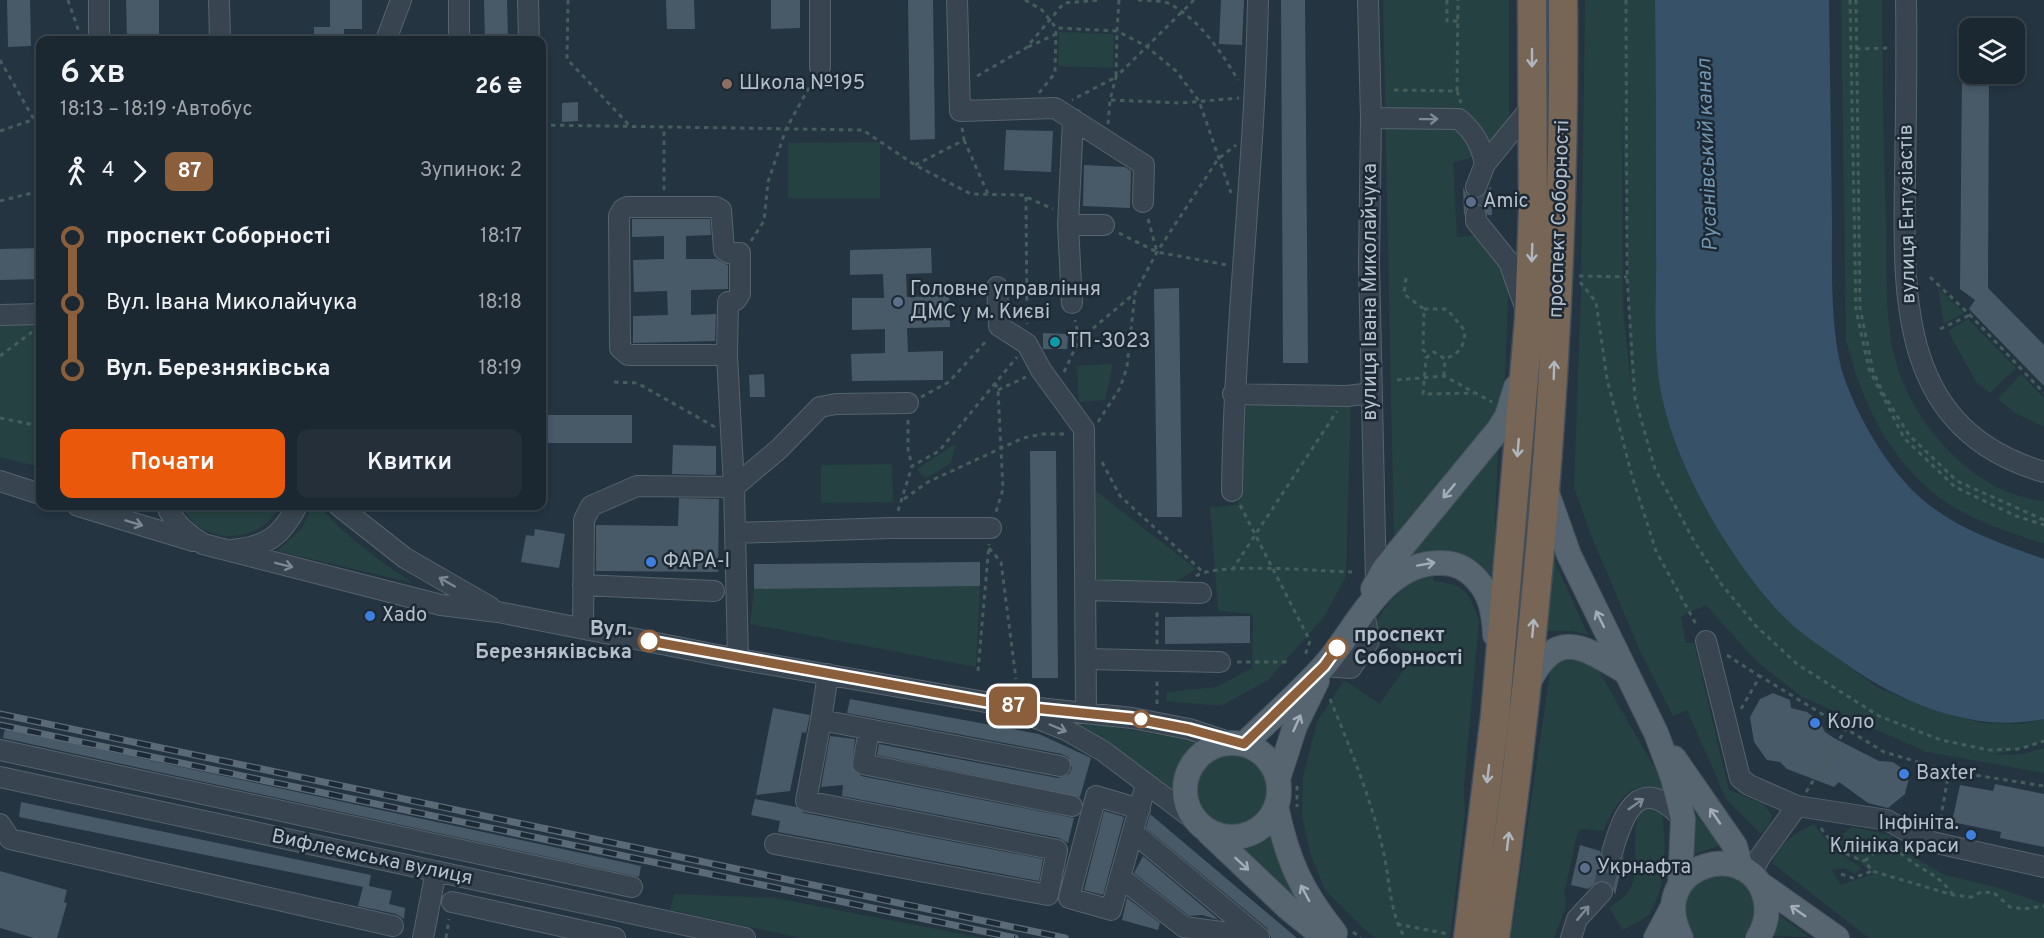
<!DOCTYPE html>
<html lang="uk">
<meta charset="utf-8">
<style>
body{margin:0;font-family:Overpass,sans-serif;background:#242f39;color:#f1f3f6;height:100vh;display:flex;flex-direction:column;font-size:22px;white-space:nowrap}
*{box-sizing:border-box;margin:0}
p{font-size:20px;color:#a0a5ab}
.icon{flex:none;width:33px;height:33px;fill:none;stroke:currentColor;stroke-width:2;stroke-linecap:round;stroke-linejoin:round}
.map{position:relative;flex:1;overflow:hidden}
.drawer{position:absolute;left:36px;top:36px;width:510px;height:474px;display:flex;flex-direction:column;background:#1b2731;border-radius:12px;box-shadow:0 3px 9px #0003,0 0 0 2px #39444d}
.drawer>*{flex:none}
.badge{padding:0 12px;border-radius:9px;font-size:21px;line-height:39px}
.fabs{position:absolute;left:1959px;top:18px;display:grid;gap:12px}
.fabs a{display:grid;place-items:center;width:66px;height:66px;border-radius:12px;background:#1b2731;box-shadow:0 3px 9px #0003,0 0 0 2px #39444d;font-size:30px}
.map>.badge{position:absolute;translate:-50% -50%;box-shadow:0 0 0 3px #fff}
.legs{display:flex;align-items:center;gap:9px;height:66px;padding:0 24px;font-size:20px}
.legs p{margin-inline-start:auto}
.headline{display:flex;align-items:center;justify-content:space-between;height:102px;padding:0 24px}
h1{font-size:33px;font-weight:600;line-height:45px}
.button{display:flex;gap:12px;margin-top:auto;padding:12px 24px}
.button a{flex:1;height:69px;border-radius:12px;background:#ea580c;color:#fff;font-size:24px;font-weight:600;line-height:69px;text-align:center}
.button a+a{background:#242f39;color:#f1f3f6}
ul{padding:0 24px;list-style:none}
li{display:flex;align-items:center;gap:21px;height:66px;font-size:22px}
li i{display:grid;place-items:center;width:9px;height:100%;margin:0 8px;background:currentColor}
li i::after{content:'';width:15px;height:15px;margin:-8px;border:4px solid;border-radius:50%;background:#1b2731}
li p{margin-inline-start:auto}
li:first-child i{background:linear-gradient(#0000 50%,currentColor 0)}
li:last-child i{background:linear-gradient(currentColor 50%,#0000 0)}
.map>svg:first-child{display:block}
.green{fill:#264141;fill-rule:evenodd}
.water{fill:#375268}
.building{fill:#485a67}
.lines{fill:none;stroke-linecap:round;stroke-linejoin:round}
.minor-tunnel{stroke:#3a4956;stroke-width:20;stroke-dasharray:20 10;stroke-linecap:butt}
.minor-casing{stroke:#56636e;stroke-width:22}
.major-casing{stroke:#44515c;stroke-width:26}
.highway-casing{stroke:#43505b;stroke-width:31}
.path{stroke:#445d5d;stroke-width:3;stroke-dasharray:4.5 4.5;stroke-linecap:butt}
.minor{stroke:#384550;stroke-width:20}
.major{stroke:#566570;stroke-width:24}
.highway{stroke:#776555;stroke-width:28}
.rail-casing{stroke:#5a6a77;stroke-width:7}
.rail{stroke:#1d2a35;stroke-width:4.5;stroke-dasharray:14;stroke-linecap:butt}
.oneway{stroke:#aeb7bf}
.oneway2{stroke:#7c8994}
.oneway3{stroke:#a1aeb9}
.line-1-casing{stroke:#fff;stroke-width:14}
.line-1{stroke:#8b5e3c;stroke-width:9}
.education-dot{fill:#8d6e63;stroke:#1d2a35;stroke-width:2}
.service-dot{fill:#5c6f8a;stroke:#1d2a35;stroke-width:2}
.culture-dot{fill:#0f9aa8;stroke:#1d2a35;stroke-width:2}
.shop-dot{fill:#3f7fe0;stroke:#1d2a35;stroke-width:2}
.stop-1-dot{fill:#fff;stroke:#8b5e3c;stroke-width:3}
.labels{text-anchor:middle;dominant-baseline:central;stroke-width:5;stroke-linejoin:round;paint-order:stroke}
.poi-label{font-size:20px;fill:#b4c0cb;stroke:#1d2a35;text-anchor:start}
.street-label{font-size:20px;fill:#b4c0cb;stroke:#1d2a35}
.stop-label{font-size:20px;font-weight:bold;fill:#b4c0cb;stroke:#1d2a35;text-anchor:end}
.water-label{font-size:21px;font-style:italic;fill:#7395af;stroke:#1d2a35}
</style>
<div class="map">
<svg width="2044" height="938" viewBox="0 0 2044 938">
<rect width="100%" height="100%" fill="#243441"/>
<!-- green -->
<path class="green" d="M1383 0H1509V124L1490 151 1453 163 1457 237 1478 235 1509 280 1504 398 1473 453 1394 544Z
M1585 0H1655L1657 287 1662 396 1833 655 1878 688 1931 709 1982 723 2022 724 2044 719V741L2020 749 1991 755 2022 754 2044 748V773L1927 752 1802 697 1756 661 1706 605 1681 616 1686 643H1694L1729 790 1764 804 1772 816 1769 825 1761 834 1726 799 1687 710 1673 716 1640 651 1591 535 1574 488 1581 292ZM1622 104 1631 385 1623 309Z
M1841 0H1882C1882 76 1884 151 1886 227 1887 270 1884 316 1895 358 1911 423 1974 494 2044 501V544C2010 532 1969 520 1940 498 1887 458 1862 402 1846 340Z
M1059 32 1114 34 1113 68 1058 66Z
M880 142V198H788V143Z
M1938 288 1964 313 1944 324Z
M0 318H40V467L0 457Z
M1968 319 2016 368 1990 393 1976 382 1948 331Z
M1113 364 1105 400 1079 402 1077 366Z
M2021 374 2044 398V427L2015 413 1998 399Z
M1351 400 1346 576 1324 617 1267 681 1221 706 1166 701 1167 692 1217 687 1252 668 1253 614 1218 611 1210 507 1238 505 1247 402Z
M956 443 951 463 925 479 917 469Z
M1498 448 1493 577C1462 549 1437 545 1399 562Z
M892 464 893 502 821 503V465Z
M1096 491 1196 569 1167 588 1095 582Z
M182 506H280C260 545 201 547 182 506Z
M312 506H319C346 537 378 560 413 583L277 551 302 528Z
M1553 557 1588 635 1572 631H1548Z
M1432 570 1434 581C1466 584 1469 593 1479 620L1464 786 1465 813 1450 938H1376L1366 931 1325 890 1310 853 1302 816 1303 777 1317 722 1344 680 1380 704 1412 657 1373 629C1384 604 1407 580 1432 570Z
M980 586 976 667 750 624 754 589Z
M1567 652 1596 666 1671 796C1635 771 1617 800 1603 831L1582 829 1578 831 1564 893 1566 907 1554 938H1511L1550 672 1557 658Z
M1052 717 1204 742C1182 759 1173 770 1174 799Z
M1194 790a37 37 0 1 1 74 0a37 37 0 1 1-74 0Z
M1645 806H1655L1662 812C1666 846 1668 886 1648 916L1623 930 1609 908C1617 902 1626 897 1630 889 1642 868 1627 821 1645 806Z
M1691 808 1712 835 1724 844 1692 855Z
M1814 824C1828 844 1841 856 1862 868L1855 874 1844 868 1832 870 1841 885 1873 874 1834 840 1852 827 1890 835 1909 854 1945 875 1996 887 2044 904V938H1869L1772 863C1782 842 1793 833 1814 824Z
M1275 831 1303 909 1237 851 1257 845Z
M1731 874C1737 878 1747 883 1750 889 1760 905 1757 925 1744 938H1694L1685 926 1683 901 1697 879Z
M674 894 775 898 983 938H802L670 910Z
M1779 915 1809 937 1773 936Z"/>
<!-- water -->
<path class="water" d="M1655 0H1829C1830 74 1831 149 1832 223 1832 268 1830 335 1844 377 1858 418 1889 471 1922 499 1956 529 2002 544 2044 559V719C1978 733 1908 706 1853 669 1828 651 1799 634 1778 611 1729 557 1677 469 1662 397 1652 350 1657 298 1656 251 1656 167 1656 84 1655 0Z"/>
<!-- building -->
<path class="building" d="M7 0H30L31 46 8 47Z
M126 0H159V40H127Z
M330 0H362V29H344V40H314V27H330Z
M484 0H507L508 40H485Z
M666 0H694L695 29H667Z
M771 0H800V28L771 29Z
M908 0H933L935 139 910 140Z
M1221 0H1244L1242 45 1219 44Z
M1281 0H1305L1308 363H1283Z
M1962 74H1989L1988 288 2044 345V386L1969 309 1975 300 1960 289Z
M578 102V121L562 122V103Z
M1006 130 1053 131 1051 172 1004 170Z
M1084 165 1125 167 1131 171 1130 208 1083 206Z
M1491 186 1492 215H1488L1482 205 1475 203 1466 209 1464 216 1463 187 1467 195 1477 199 1484 196Z
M632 219H710L711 235 686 236V259H716L728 265V289L691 290V315L716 314 715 341 633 343V316L668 315 667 291 634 292 633 260 664 259V236L632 237Z
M40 248V279L0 280V249Z
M931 248 932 273 906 274 907 297 949 296 950 327 907 328 908 352 943 351V380L852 381 851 354 885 353V329L852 330V298H884L883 274 850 275V250Z
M1179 288 1182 517H1157L1154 289Z
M1043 333 1068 334 1067 349H1043Z
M764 374 765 397H750L749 375Z
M542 415H632V443H542Z
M673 445 716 446V475L672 474Z
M1030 451H1056L1058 678H1032Z
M679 498 719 499 718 572 596 571V525L678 526Z
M535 529 565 534 559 568 521 562 526 535 534 536Z
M980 562V586L754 589V564Z
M1250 616V643L1165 644V617Z
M1773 693 1790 700 1791 708 1807 712 1820 722 1825 732 1834 738 1879 761 1893 762 1910 774 1905 794 1888 808 1868 803 1839 782 1834 787 1787 769 1780 762 1767 760 1754 742 1750 717 1760 699Z
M850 699 1039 734 1091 758 1080 797 877 755 879 744 1058 778 1069 774 1072 768 1068 757 1062 754 847 713Z
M773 708 810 715 806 733 802 732 790 791 756 795Z
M5 729 641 866 639 877 3 738Z
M830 736 855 739 852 767 861 776 1074 818 1068 843 1059 838 842 796 843 785 821 787Z
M1995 784 2044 794V847L2000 838 2001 832 1952 822 1960 785 1993 791Z
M755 799 796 807 804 813 1043 859 1039 881 778 832 780 821 751 815Z
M21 802 371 875 369 886 392 891 389 904 405 908 404 919 396 914 358 906 363 887 19 817Z
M1104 811 1124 817 1103 895 1084 890Z
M1150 814 1297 938H1271L1267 928 1146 828Z
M1580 845 1600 851 1603 861 1609 865 1620 862 1624 856 1615 895 1611 884 1605 880 1598 881 1588 889 1571 885Z
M1143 856 1219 920 1202 915 1189 916 1134 873Z
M0 871 67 890 64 902 67 903 57 938H34L0 928Z
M1127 898 1160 923 1158 930 1122 920Z"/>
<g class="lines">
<!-- minor-tunnel -->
<path class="minor-tunnel" d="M1476 187V215
M1602 892 1612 853"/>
<defs>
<path id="minor" d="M99 0V40
M219 0 220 40
M528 0 529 40
M820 0V67
M957 0 960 111 1055 108 1144 165 1143 202
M1368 0 1371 118 1369 263 1376 584
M1906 0C1907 59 1906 118 1905 177 1903 302 1900 430 2044 472
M386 40 401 0
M459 40V0
M1371 118 1459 119C1474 132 1481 144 1485 164
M1073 119 1068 225H1104
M1476 187 1485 164 1533 105
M627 207H716L721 210 724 250 729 253H740V294L736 300 728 302 727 355H628L620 348 619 216 623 209Z
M1476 215V221L1509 262 1525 307
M1068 225 1072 303
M997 287 999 326 1027 344 1041 370 1084 429 1086 712
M0 315 40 314
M727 355 734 487 738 659
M1233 394 1347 396 1372 393
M0 481 40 494
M1232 491C1234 327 1255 164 1258 0
M78 506 193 541
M167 506C173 523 188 534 203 544L441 605 498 612 738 659 991 703 1132 718 1189 729 1232 743
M339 506 405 558 490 607
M735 533 891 528H991
M233 550C268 546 281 536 297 506
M583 585 714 591
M1086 590 1201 593
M583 628 584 520 591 506 637 486 734 487 779 449 820 407 836 404 908 403
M1706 641 1740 778 1749 785 1797 806
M1086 659 1220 662
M1324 666 1351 668 1369 641 1364 611
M828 674 821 720 1060 766
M1021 712 1066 730 1103 751 1200 824
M869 730 863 764 1072 806
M0 750 632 887
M0 777 745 938
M1140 809 1096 796 1069 898 1111 910 1146 784
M0 824 10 839 393 926
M775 844 1048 895 1057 850 806 801 821 720
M1612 853C1624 810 1640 773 1683 819
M1751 874 1760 857 1797 806 1887 820 1923 840 2044 867
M1120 877 1184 927 1259 937 1133 832
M452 902 615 938
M423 938 436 871
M1571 938 1577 919 1602 892"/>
<path id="major" d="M1546 490 1569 555 1656 733 1673 778 1683 819 1680 885
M1373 589 1384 569 1499 429 1507 416 1516 387
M1528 684C1556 627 1582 646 1626 672
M1185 790a47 47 0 1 1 94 0a47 47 0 1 1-94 0Z
M1244 744C1270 719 1298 694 1323 667 1356 631 1383 560 1442 563 1452 563 1463 567 1471 574 1490 590 1494 611 1495 635
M1674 758 1735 846 1741 868
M1278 779 1295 726 1317 681
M1276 806C1287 859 1301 891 1335 933
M1208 832 1288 908 1325 938
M1759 883 1837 938
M1656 938 1672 908
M1681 938C1643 862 1756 834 1766 903 1768 916 1765 927 1758 938"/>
<path id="highway" d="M1468 938 1495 716 1529 319 1533 212 1532 0
M1495 938C1539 628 1566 314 1563 0"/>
</defs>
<!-- minor casing -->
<use href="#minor" class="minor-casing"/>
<!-- major casing -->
<use href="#major" class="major-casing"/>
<!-- highway casing -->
<use href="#highway" class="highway-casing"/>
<!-- path -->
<path class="path" d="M68 0 80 35
M568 0 567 59 630 126
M1025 0 1042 10 1056 28 1117 31 1116 77 1072 100
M1119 0 1117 31 1146 46 1176 71 1199 101 1231 193
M1138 0C1148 1 1162 0 1170 4 1200 20 1222 53 1238 80
M1447 0V21H1458
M1626 0 1627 277 1635 398 1655 469 1694 541 1722 585 1756 626 1797 664 1879 716 1941 740 1989 750 2020 749 2044 741
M1850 0 1856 310 1869 369 1904 438 1955 487 2016 516 2044 525
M1856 0 1860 308 1873 371 1883 393 1909 435 1957 481 2044 520
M1028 47 1056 34
M1856 49 1887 48
M0 60 40 130
M977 76 1026 48 1064 3 1101 0
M1394 90 1457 91 1458 0
M1457 91 1461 103
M1039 93 1055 73 1056 28
M1111 100 1181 103 1239 98
M1108 124 1110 100 1116 77 1194 0
M542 125 863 130 915 165 971 194 1022 195 1053 209
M0 131 35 119 40 109
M964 140 988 194
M915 165 964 140 962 127
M664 190V127
M1026 197 1027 324
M0 201 40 191
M1148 219 1157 252
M1119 233 1157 252 1227 265
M751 241 764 221 768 182 786 129 812 82
M1579 276 1627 277
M1930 277 1970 315 2044 393
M1406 278 1404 294 1424 309 1423 350 1429 355
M1580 282 1596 302 1607 379 1632 476 1656 551 1697 626
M1424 309H1447L1465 331C1464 347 1460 353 1445 359
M1940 329 1970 315
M1079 340 1135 293
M0 356 32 332
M40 360 37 373 40 391
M1064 372 1079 340 1075 320
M1444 376 1445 359 1434 352 1426 358 1423 394 1475 393
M1397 380 1444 376 1492 402
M614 382 637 383 715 427
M995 383 998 390 1003 489 996 512
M998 390 1026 377
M921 397 949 382 988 339
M0 418 40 426
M908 420V449L912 466
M1098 422 1120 388 1127 367 1135 293 1157 252 1218 159 1236 145
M1102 462 1120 496 1203 572
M904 499 928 482 1023 438 1043 434H1066
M1240 505 1310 641 1304 658
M898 511 912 466 939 451 1017 357
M989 548 1001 562 1016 679
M1232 570 1337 411
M1196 576C1217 562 1322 571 1352 572
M1157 644V608
M1727 655 1759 676
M1237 662H1290
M978 671 989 544
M1330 699C1350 747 1371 799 1383 850 1390 879 1389 912 1405 938
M1157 704V677
M1741 709 1760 676 1884 752 1949 771 2044 786
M1297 786V807
M1806 792 1846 729
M1821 828C1833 846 1843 855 1865 861
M1939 828 1949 771
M1841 874 1853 878 1872 871
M1953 895C1939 875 1927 873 1908 859 1898 852 1896 846 1883 844L1865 861 1872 871 1953 895 1972 897 1981 892 1994 893 2010 907 2024 909 2044 906
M1397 924 1448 934
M1353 932 1361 938
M446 938 449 919"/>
<!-- minor -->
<use href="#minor" class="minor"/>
<!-- major -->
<use href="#major" class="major"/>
<!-- highway -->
<use href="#highway" class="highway"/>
<defs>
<path id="rail" d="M0 714 1065 938
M0 725 1015 938"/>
</defs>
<!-- rail casing -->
<use href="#rail" class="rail-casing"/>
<!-- rail -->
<use href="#rail" class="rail"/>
</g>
<!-- one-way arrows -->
<defs><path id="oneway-shaft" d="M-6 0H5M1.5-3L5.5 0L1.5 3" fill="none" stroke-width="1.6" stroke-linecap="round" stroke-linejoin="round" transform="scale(1.5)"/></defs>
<g class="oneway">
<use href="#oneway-shaft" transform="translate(1532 58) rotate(90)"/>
<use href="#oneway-shaft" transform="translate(1532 253) rotate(92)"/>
<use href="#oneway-shaft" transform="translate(1554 370) rotate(-88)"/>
<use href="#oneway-shaft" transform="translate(1518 448) rotate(95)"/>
<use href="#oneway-shaft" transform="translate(1533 628) rotate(-85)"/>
<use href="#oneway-shaft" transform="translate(1488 774) rotate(97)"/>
<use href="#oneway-shaft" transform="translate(1508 841) rotate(-83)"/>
</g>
<g class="oneway2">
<use href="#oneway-shaft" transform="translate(1429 119) rotate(-1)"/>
<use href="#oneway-shaft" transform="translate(134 523) rotate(17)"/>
<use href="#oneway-shaft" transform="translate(284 565) rotate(14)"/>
<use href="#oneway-shaft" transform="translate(447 582) rotate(-150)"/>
<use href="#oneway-shaft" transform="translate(1058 728) rotate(23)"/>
<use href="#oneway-shaft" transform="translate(1636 804) rotate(-35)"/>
<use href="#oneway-shaft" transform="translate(1583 913) rotate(-50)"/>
</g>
<g class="oneway3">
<use href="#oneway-shaft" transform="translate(1449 491) rotate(130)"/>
<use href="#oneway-shaft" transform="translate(1426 564) rotate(-10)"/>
<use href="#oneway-shaft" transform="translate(1600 619) rotate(-116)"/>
<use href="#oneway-shaft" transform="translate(1297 723) rotate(-66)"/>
<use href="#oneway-shaft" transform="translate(1715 816) rotate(-124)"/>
<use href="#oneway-shaft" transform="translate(1242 864) rotate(43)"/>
<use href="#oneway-shaft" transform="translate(1305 893) rotate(-118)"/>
<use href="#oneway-shaft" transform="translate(1798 911) rotate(-145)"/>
</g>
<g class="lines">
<defs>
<path id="line-1" d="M649 641 1004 705 1132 718 1189 729 1244 744 1324 666 1337 648"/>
</defs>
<!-- line-1 casing -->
<use href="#line-1" class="line-1-casing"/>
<!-- line-1 -->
<use href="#line-1" class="line-1"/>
</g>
<!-- markers -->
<circle class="education-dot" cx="727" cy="84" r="6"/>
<g class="service-dot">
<circle cx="1471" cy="202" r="6"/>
<circle cx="898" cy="302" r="6"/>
<circle cx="1585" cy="868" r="6"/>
</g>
<circle class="culture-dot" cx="1055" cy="342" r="6"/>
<g class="shop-dot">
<circle cx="651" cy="562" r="6"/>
<circle cx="370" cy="616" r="6"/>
<circle cx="1815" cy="723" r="6"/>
<circle cx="1904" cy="774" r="6"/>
<circle cx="1971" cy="835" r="6"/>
</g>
<g class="stop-1-dot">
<circle cx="649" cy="641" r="10"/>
<circle cx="1337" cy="648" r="10"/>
<circle cx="1141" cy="719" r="8"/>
</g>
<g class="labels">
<!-- poi labels -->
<g class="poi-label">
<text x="739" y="84">Школа №195</text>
<text x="1483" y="202">Amic</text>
<text x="910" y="290">Головне управління<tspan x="910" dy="23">ДМС у м. Києві</tspan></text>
<text x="1067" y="342">ТП-3023</text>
<text x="663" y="562">ФАРА-І</text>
<text x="382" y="616">Xado</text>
<text x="1827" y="723">Коло</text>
<text x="1916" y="774">Baxter</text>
<text x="1959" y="824" text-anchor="end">Інфініта.<tspan x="1959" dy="23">Клініка краси</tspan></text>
<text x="1597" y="868">Укрнафта</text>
</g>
<!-- street labels -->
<g class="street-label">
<text transform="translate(1908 214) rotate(-91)">вулиця Ентузіастів</text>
<text transform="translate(1560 219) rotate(-88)">проспект Соборності</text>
<text transform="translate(1371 292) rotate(-90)">вулиця Івана Миколайчука</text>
<text transform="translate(372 858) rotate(12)">Вифлеємська вулиця</text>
</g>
<!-- stop labels -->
<g class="stop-label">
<text x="632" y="630">Вул.<tspan x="632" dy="23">Березняківська</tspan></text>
<text x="1354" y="636" text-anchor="start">проспект<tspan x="1354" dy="23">Соборності</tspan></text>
</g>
<!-- water labels -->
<g class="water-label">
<text transform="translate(1708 155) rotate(-92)">Русанівський канал</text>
</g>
</g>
</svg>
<div class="fabs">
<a><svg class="icon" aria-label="layers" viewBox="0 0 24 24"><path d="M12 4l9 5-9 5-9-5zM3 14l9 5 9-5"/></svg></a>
</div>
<b class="badge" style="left:1013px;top:706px;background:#8b5e3c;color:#fff">87</b>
<section class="drawer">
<div class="headline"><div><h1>6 хв</h1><p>18:13 – 18:19 · Автобус</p></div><b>26 ₴</b></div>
<div class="legs"><svg class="icon" aria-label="walk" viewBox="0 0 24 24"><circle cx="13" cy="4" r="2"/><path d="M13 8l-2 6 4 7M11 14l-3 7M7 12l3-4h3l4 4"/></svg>4<svg class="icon" aria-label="forward" viewBox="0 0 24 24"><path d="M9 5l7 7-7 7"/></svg><b class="badge" style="background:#8b5e3c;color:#fff">87</b><p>Зупинок: 2</p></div>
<ul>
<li><i style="color:#8b5e3c"></i><b>проспект Соборності</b><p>18:17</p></li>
<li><i style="color:#8b5e3c"></i><span>Вул. Івана Миколайчука</span><p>18:18</p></li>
<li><i style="color:#8b5e3c"></i><b>Вул. Березняківська</b><p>18:19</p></li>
</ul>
<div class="button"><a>Почати</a><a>Квитки</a></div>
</section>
</div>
